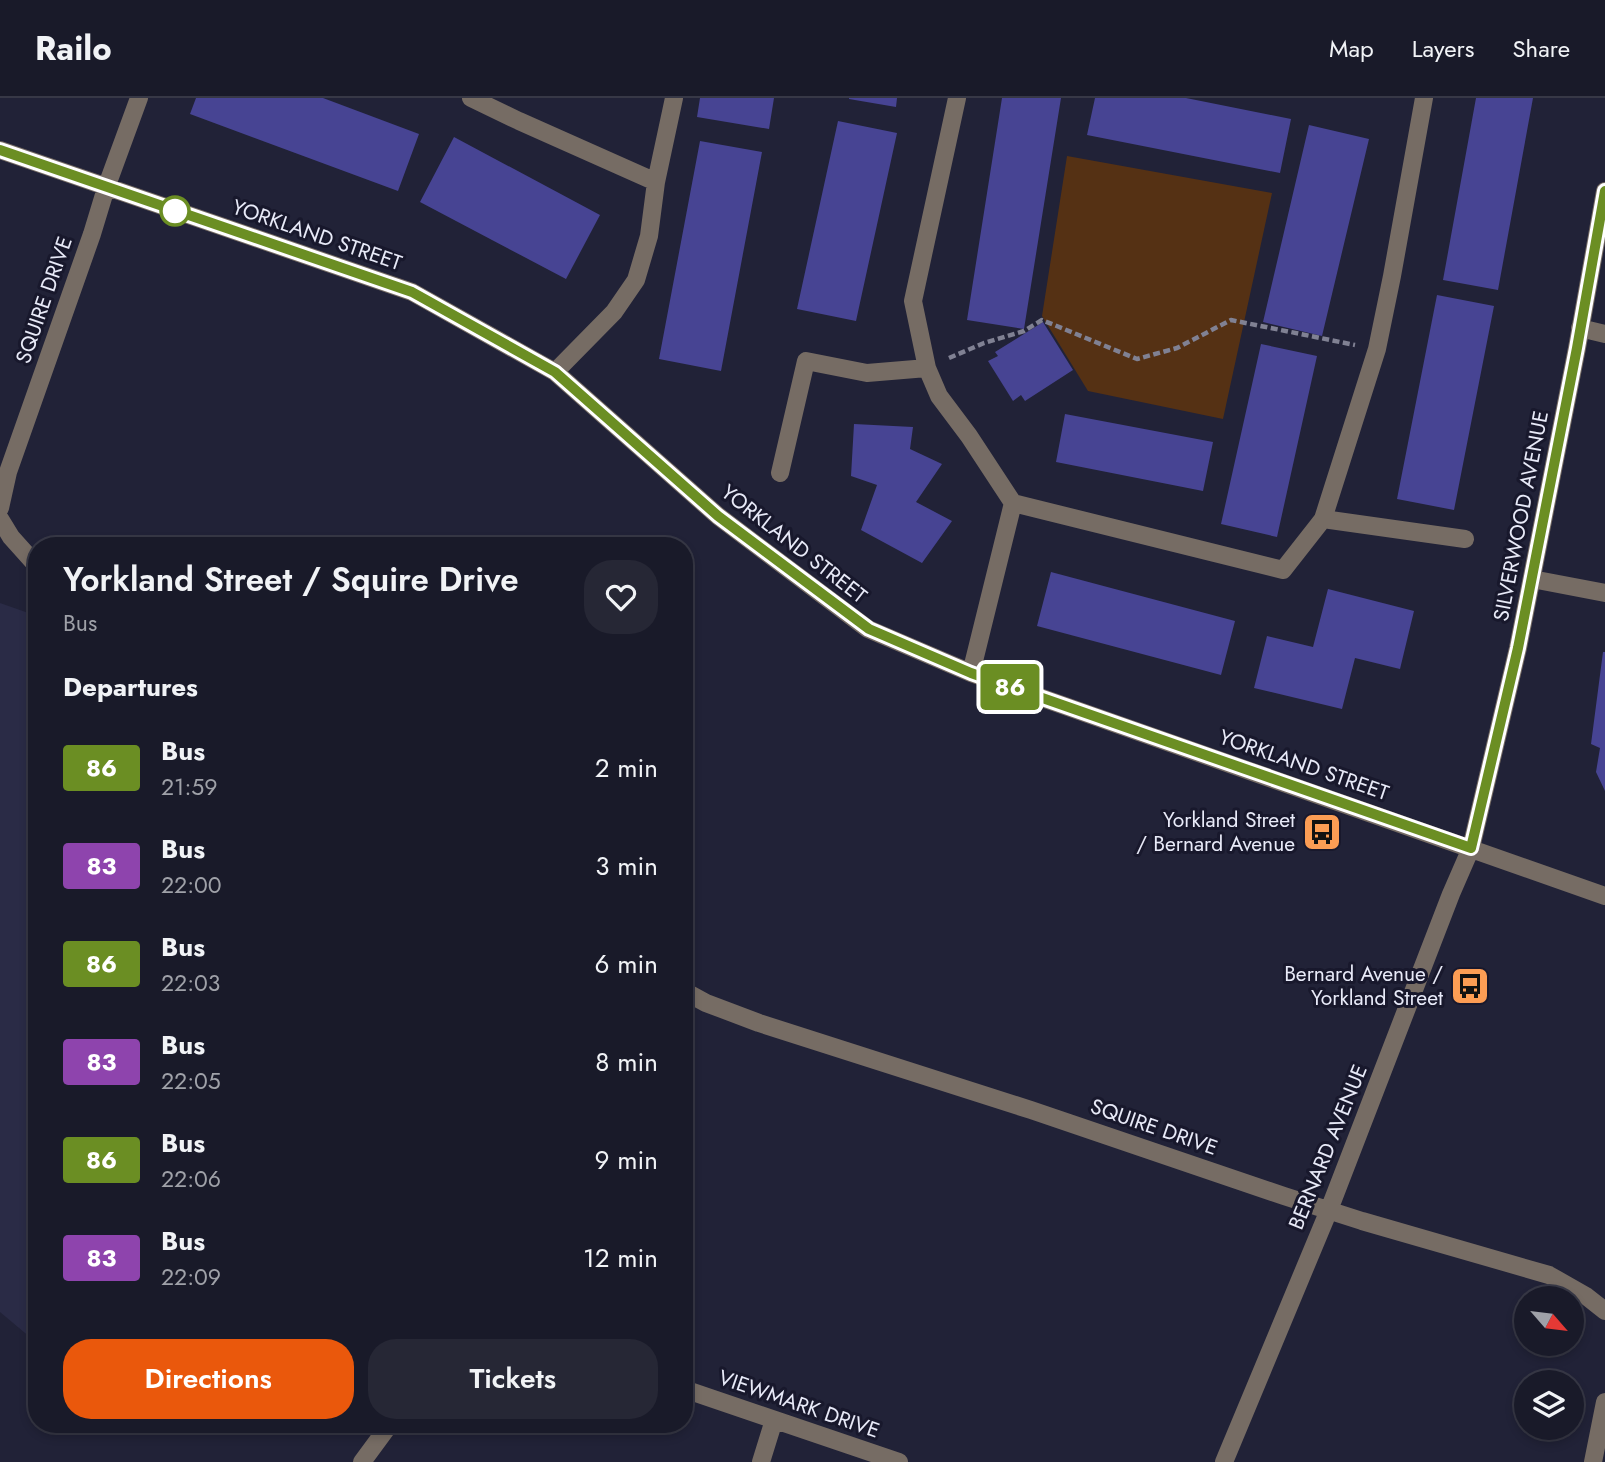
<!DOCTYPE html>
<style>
body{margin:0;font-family:Jost,sans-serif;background:#262735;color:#f1f3f6;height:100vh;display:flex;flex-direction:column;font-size:26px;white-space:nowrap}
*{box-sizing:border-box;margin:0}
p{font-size:23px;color:#9fa1a8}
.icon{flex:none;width:38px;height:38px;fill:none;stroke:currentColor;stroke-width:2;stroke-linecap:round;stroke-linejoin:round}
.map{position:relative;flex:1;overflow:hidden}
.side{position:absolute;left:28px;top:439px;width:665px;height:896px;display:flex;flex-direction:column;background:#191a29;border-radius:28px;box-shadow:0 4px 10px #0003,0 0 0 2px #373846}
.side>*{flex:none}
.badge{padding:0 14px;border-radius:5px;font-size:24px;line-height:46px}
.needle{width:46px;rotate:118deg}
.buttons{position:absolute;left:1514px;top:1188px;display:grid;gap:14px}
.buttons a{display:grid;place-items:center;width:70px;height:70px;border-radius:50%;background:#191a29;box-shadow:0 4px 10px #0003,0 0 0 2px #373846;font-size:35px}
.map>.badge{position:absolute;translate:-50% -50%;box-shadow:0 0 0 4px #fff}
h2{padding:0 35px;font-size:26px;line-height:63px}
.round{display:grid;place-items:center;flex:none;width:74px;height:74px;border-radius:28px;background:#262735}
.overview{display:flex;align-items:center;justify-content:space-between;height:119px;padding:0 35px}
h1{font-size:33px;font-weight:600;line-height:52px}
.cta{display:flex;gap:14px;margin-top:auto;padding:14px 35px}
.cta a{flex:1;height:80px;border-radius:28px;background:#ea580c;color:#fff;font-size:28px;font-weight:600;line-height:80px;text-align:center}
.cta a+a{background:#262735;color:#f1f3f6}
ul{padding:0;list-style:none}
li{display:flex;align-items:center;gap:21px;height:98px;padding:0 35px}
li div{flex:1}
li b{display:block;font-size:26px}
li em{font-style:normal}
li .badge{min-width:77px;font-weight:700;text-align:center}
header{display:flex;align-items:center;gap:42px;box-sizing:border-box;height:98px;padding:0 35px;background:#191a29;border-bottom:2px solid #373846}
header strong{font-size:33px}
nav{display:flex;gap:38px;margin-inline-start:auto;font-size:24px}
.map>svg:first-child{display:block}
.built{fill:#2a2b46}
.green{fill:#553114}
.building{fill:#474493}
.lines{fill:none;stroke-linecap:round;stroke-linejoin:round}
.path{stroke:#808193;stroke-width:4.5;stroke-dasharray:7 3.5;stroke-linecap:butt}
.minor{stroke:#766c64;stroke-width:18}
.line-casing{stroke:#fff;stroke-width:16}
.line{stroke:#6b8e23;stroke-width:10}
.stop-dot{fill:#fff;stroke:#6b8e23;stroke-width:3.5}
.labels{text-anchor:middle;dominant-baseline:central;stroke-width:6;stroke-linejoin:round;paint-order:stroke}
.street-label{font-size:21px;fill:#e8eaf8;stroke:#18182c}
.poi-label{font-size:21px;fill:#e8eaf8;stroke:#18182c;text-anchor:end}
</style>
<header>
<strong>Railo</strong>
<nav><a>Map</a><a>Layers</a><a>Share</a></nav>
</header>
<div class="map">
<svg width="1605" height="1364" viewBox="0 0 1605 1364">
<rect width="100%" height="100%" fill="#212237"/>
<!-- built -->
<path class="built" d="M0 505 37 518V1245L0 1214Z"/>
<!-- green -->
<path class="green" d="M1067 58 1272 95 1223 321 1088 293 1042 218Z"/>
<!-- building -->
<path class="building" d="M196 0H323L419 36 398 93 190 16Z
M700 0H774L769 31 697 19Z
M849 0H897L896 9 849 1Z
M1002 0H1061L1024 231 967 222Z
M1095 0H1186L1291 21 1280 75 1087 37Z
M1476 0H1533L1498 192 1443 182Z
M838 23 897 35 856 223 797 211Z
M1309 27 1369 41 1322 238 1263 224Z
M454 39 600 117 566 181 420 104Z
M700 43 762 54 721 273 659 261Z
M1437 197 1494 208 1454 412 1397 401Z
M1043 224 1073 272 1025 303 1021 297 1013 303 988 263 998 258 995 254Z
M1261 246 1317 258 1277 439 1221 426Z
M1065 316 1213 344 1203 393 1056 364Z
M854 326 913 329 910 351 942 366 916 404 952 423 922 465 861 432 877 387 851 378Z
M1051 474 1235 523 1221 577 1037 528Z
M1328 491 1414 513 1400 571 1355 560 1342 611 1254 590 1267 538 1313 549Z
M1603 554H1605V693L1596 674 1600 650 1591 646Z"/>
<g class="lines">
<!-- path -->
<path class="path" d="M949 260 984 245 1024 233 1042 222 1137 261 1177 250 1231 222 1355 247"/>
<!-- minor -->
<path class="minor" d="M471 0 519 23 656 84
M957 0 913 203 927 270 939 298 969 338 1013 405 1283 472 1323 421 1377 251 1392 178 1424 0
M0 52 412 194 555 274 718 418 868 531 971 575 1605 798
M1580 230 1605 236
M555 274 614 214 636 182 649 138 656 84 674 0
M780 375 806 263 867 275 927 270
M0 410 8 374 92 136 106 90 139 0
M0 421 11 439 37 468
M1323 421 1465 441
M1532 481 1605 495
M971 575 1013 405
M684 893 706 905 759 925 1031 1012 1284 1098 1362 1123 1549 1177 1586 1198 1605 1213
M684 1291 899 1364
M362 1364 390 1326
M761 1364 774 1322
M1224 1364 1329 1112 1451 796 1471 750 1518 550 1577 250 1605 93
M1593 1364 1605 1304"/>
</g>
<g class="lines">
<defs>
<path id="line" d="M0 52 412 194 555 274 718 418 869 531 971 575 1471 750 1518 550 1577 250 1605 93"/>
</defs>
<!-- line casing -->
<use href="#line" class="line-casing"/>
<!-- line -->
<use href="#line" class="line"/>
</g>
<!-- icons -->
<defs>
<symbol id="bus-square" viewBox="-11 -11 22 22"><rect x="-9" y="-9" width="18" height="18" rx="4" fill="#fc9d54" stroke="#18182c"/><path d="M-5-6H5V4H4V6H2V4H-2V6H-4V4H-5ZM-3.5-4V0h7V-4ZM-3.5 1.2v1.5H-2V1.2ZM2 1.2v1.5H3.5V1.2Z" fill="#111"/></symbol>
</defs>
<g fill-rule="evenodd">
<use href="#bus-square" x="1300" y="712" width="44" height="44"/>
<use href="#bus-square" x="1448" y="866" width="44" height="44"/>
</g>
<!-- markers -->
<circle class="stop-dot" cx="175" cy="113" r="14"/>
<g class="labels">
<!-- street labels -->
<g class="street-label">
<text transform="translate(317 137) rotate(19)">YORKLAND STREET</text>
<text transform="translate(44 202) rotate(-71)">SQUIRE DRIVE</text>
<text transform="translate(1521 418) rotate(-79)">SILVERWOOD AVENUE</text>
<text transform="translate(794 446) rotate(38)">YORKLAND STREET</text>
<text transform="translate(1304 667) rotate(19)">YORKLAND STREET</text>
<text transform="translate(1154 1029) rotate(19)">SQUIRE DRIVE</text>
<text transform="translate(1328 1049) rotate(-68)">BERNARD AVENUE</text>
<text transform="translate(799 1306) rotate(19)">VIEWMARK DRIVE</text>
</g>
<!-- poi labels -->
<g class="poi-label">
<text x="1295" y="722">Yorkland Street<tspan x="1295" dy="24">/ Bernard Avenue</tspan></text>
<text x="1443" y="876">Bernard Avenue /<tspan x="1443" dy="24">Yorkland Street</tspan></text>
</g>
</g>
</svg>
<div class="buttons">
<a><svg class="needle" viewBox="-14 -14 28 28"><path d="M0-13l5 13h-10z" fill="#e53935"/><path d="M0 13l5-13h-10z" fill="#9fa1a8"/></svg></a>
<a><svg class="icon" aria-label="layers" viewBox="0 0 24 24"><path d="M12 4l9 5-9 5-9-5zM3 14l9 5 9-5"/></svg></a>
</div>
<b class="badge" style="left:1010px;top:589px;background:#6b8e23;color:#fff">86</b>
<section class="side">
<div class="overview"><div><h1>Yorkland Street / Squire Drive</h1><p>Bus</p></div><a class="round"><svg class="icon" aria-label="heart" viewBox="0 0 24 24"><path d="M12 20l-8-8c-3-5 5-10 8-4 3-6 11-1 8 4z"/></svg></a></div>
<h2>Departures</h2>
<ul>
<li><span class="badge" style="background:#6b8e23;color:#fff">86</span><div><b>Bus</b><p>21:59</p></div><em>2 min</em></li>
<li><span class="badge" style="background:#8e44ad;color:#fff">83</span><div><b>Bus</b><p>22:00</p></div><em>3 min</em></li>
<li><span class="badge" style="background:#6b8e23;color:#fff">86</span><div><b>Bus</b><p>22:03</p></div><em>6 min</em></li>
<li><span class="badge" style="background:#8e44ad;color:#fff">83</span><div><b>Bus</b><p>22:05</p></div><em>8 min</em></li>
<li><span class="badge" style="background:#6b8e23;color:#fff">86</span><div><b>Bus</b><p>22:06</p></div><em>9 min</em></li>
<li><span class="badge" style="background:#8e44ad;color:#fff">83</span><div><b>Bus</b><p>22:09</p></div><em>12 min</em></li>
</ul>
<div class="cta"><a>Directions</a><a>Tickets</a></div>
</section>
</div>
